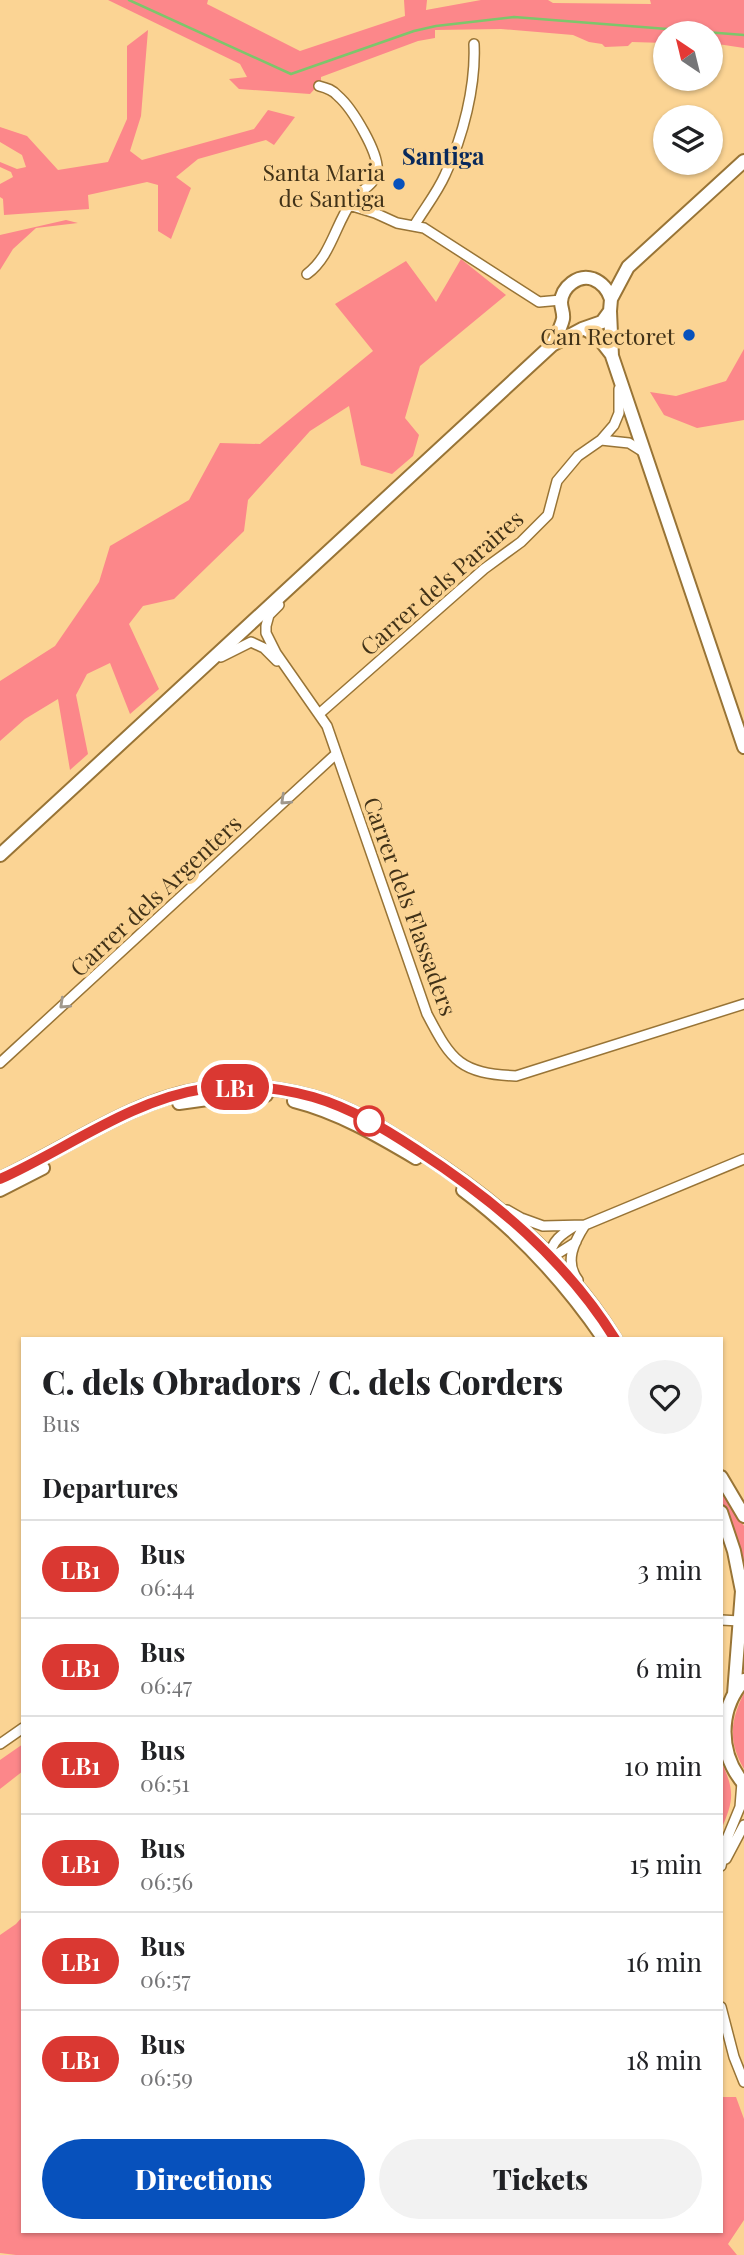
<!DOCTYPE html>
<style>
body{margin:0;font-family:"Playfair Display",serif;background:#f2f2f2;color:#202124;height:100vh;display:flex;flex-direction:column;font-size:26px;white-space:nowrap}
*{box-sizing:border-box;margin:0}
p{font-size:23px;color:#757577}
.icon{flex:none;width:38px;height:38px;fill:none;stroke:currentColor;stroke-width:2;stroke-linecap:round;stroke-linejoin:round}
.map{position:relative;flex:1;overflow:hidden}
.side{position:absolute;left:21px;top:1337px;width:702px;height:896px;display:flex;flex-direction:column;background:#fff;border-radius:0px;box-shadow:0 2px 5px #0004}
.side>*{flex:none}
.badge{padding:0 14px;border-radius:23px;font-size:24px;line-height:46px}
.needle{width:46px;rotate:325deg}
.controls{position:absolute;left:653px;top:21px;display:grid;gap:14px}
.controls a{display:grid;place-items:center;width:70px;height:70px;border-radius:50%;background:#fff;box-shadow:0 2px 5px #0004;font-size:35px}
.map>.badge{position:absolute;translate:-50% -50%;box-shadow:0 0 0 4px #fff}
h2{padding:0 21px;font-size:26px;line-height:63px}
.round{display:grid;place-items:center;flex:none;width:74px;height:74px;border-radius:37px;background:#f2f2f2}
.head{display:flex;align-items:center;justify-content:space-between;height:119px;padding:0 21px}
h1{font-size:33px;font-weight:800;line-height:52px}
.primary-button{display:flex;gap:14px;margin-top:auto;padding:14px 21px}
.primary-button a{flex:1;height:80px;border-radius:42px;background:#0751bc;color:#fff;font-size:28px;font-weight:800;line-height:80px;text-align:center}
.primary-button a+a{background:#f2f2f2;color:#202124}
ul{padding:0;list-style:none}
li{display:flex;align-items:center;gap:21px;height:98px;padding:0 21px;border-top:2px solid #e0e0e0}
li div{flex:1}
li b{display:block;font-size:26px}
li em{font-style:normal}
li .badge{min-width:77px;font-weight:700;text-align:center}
.map>svg:first-child{display:block}
.green{fill:#fc878a}
.lines{fill:none;stroke-linecap:round;stroke-linejoin:round}
.stream{stroke:#7dc66b;stroke-width:2.5}
.street-casing{stroke:#987436;stroke-width:12}
.secondary-casing{stroke:#987436;stroke-width:16}
.street{stroke:#fff;stroke-width:9}
.secondary{stroke:#fff;stroke-width:12}
.oneway{stroke:#a0988c}
.line-casing{stroke:#fff;stroke-width:16}
.line{stroke:#da3832;stroke-width:10}
.poi-dot{fill:#0751bc;stroke:#fbd494;stroke-width:2.5}
.stop-dot{fill:#fff;stroke:#da3832;stroke-width:3.5}
.labels{text-anchor:middle;dominant-baseline:central;stroke-width:7;stroke-linejoin:round;paint-order:stroke}
.poi-label{font-size:23px;fill:#413218;stroke:#fbd494;text-anchor:end}
.street-label{font-size:23px;fill:#413218;stroke:#fbd494}
.neighbourhood-label{font-size:24px;font-weight:bold;fill:#08295c;stroke:#fbd494}
</style>
<div class="map">
<svg width="744" height="2255" viewBox="0 0 744 2255">
<rect width="100%" height="100%" fill="#fbd494"/>
<!-- green -->
<path class="green" d="M108 0H208L207 4 300 51 405 16 404 0H427L426 10 481 0H548L553 3 651 4 650 0H744V48L711 43 710 33H665V43L632 42 628 46 605 47 602 44 589 42 573 35 501 29 435 30V38L418 41 321 77V82L310 94 239 89 229 79 247 77 240 64Z
M148 30 141 116 130 151 142 160 254 129 268 110 295 117 274 145 266 140 198 159 176 177 191 188 171 239 158 231V185L147 182 88 195 89 209 4 215 3 199 0 197V184L13 177 11 172 0 167V162L17 169 26 167 22 155 0 142V127L27 136 58 170 108 162 127 119V46Z
M66 220 78 223 36 228 13 249 0 270V235Z
M461 259 506 295 420 366 405 418 419 435 413 456 392 474 361 465 349 406 310 431 248 500 244 531 174 599 143 606 129 624 159 689 130 714 110 663 87 674 76 695 88 754 70 770 58 699 25 719 0 741V681L55 646 99 582 110 546 189 500 220 443 260 444 373 351 335 304 406 261 436 302Z
M744 349V420L697 428 664 415 650 392 676 396 726 381Z
M721 1486 744 1526V1581L726 1514 721 1504Z
M744 1693V1769C728 1741 730 1722 744 1693Z
M23 1744V1771L0 1789V1760Z
M721 1761C735 1791 734 1800 721 1830Z
M23 1916V2231H721V2097H736L744 2119V2220L728 2244 737 2255H16L0 2253V1935L16 1924Z"/>
<g class="lines">
<!-- stream -->
<path class="stream" d="M129 0 291 74 414 31 436 26 514 17 744 35"/>
<defs>
<path id="street" d="M349 205 375 213 397 223 424 228 539 302 561 300
M414 226C424 209 437 193 445 175 463 137 476 86 474 44
M307 274C331 256 335 225 352 201 360 190 374 186 377 172 380 154 352 108 338 96 333 90 327 88 319 86
M601 440 629 443 645 453
M279 605 269 615 266 626V633L276 653 327 726 427 1014C452 1062 460 1073 516 1076L744 1004
M221 657 251 642 264 648 277 661
M319 714 484 569 521 542 548 515 557 481 578 456 601 440 614 425 619 413V389
M0 1063 336 754
M507 1210 521 1218 543 1226 585 1225 744 1159
M547 1254 554 1256 576 1242
M550 1257C551 1241 562 1234 575 1226
M578 1280C564 1262 574 1242 585 1225
M721 1620 740 1621
M0 1744 23 1728
M726 1859 744 1825
M721 1866 726 1841 740 1807 742 1782
M721 2007 734 2057 744 2082"/>
<path id="secondary" d="M610 311 612 356 744 747
M585 329 598 337 612 355
M552 345C556 336 561 328 563 319 564 312 561 309 561 302 562 287 578 274 593 279 603 283 608 290 611 299
M0 855 552 345 582 329 602 322 610 311 611 299 628 267 744 161
M294 1101C338 1112 377 1135 416 1158
M179 1103 229 1096 266 1095
M0 1179C64 1150 133 1099 203 1089 240 1084 278 1087 313 1097 351 1108 385 1129 417 1150 494 1199 567 1260 615 1339
M0 1190 43 1168
M463 1190C518 1231 565 1282 604 1339
M721 1477 744 1516
M721 1512 734 1551 742 1591 734 1694
M744 1680C718 1710 718 1753 744 1784"/>
</defs>
<!-- street casing -->
<use href="#street" class="street-casing"/>
<!-- secondary casing -->
<use href="#secondary" class="secondary-casing"/>
<!-- street -->
<use href="#street" class="street"/>
<!-- secondary -->
<use href="#secondary" class="secondary"/>
</g>
<!-- one-way arrows -->
<defs><path id="oneway-chevron" d="M-2-3.5L2.5 0L-2 3.5" fill="none" stroke-width="1.6" stroke-linecap="round" stroke-linejoin="round" transform="scale(1.75)"/></defs>
<g class="oneway">
<use href="#oneway-chevron" transform="translate(285 800) rotate(137)"/>
<use href="#oneway-chevron" transform="translate(64 1004) rotate(137)"/>
</g>
<g class="lines">
<defs>
<path id="line" d="M0 1179C65 1150 131 1100 203 1089 240 1084 278 1087 313 1097 351 1108 385 1129 417 1150 494 1200 566 1260 615 1339"/>
</defs>
<!-- line casing -->
<use href="#line" class="line-casing"/>
<!-- line -->
<use href="#line" class="line"/>
</g>
<!-- markers -->
<g class="poi-dot">
<circle cx="399" cy="184" r="7"/>
<circle cx="689" cy="335" r="7"/>
</g>
<circle class="stop-dot" cx="369" cy="1121" r="14"/>
<g class="labels">
<!-- poi labels -->
<g class="poi-label">
<text x="385" y="171">Santa Maria<tspan x="385" dy="26">de Santiga</tspan></text>
<text x="675" y="335">Can Rectoret</text>
</g>
<!-- street labels -->
<g class="street-label">
<text transform="translate(441 582) rotate(-41)">Carrer dels Paraires</text>
<text transform="translate(155 895) rotate(-43)">Carrer dels Argenters</text>
<text transform="translate(411 906) rotate(70)">Carrer dels Flassaders</text>
</g>
<!-- neighbourhood labels -->
<g class="neighbourhood-label">
<text x="443" y="155">Santiga</text>
</g>
</g>
</svg>
<div class="controls">
<a><svg class="needle" viewBox="-14 -14 28 28"><path d="M0-13l5 13h-10z" fill="#e53935"/><path d="M0 13l5-13h-10z" fill="#757577"/></svg></a>
<a><svg class="icon" aria-label="layers" viewBox="0 0 24 24"><path d="M12 4l9 5-9 5-9-5zM3 14l9 5 9-5"/></svg></a>
</div>
<b class="badge" style="left:235px;top:1087px;background:#da3832;color:#fff">LB1</b>
<section class="side">
<div class="head"><div><h1>C. dels Obradors / C. dels Corders</h1><p>Bus</p></div><a class="round"><svg class="icon" aria-label="heart" viewBox="0 0 24 24"><path d="M12 20l-8-8c-3-5 5-10 8-4 3-6 11-1 8 4z"/></svg></a></div>
<h2>Departures</h2>
<ul>
<li><span class="badge" style="background:#da3832;color:#fff">LB1</span><div><b>Bus</b><p>06:44</p></div><em>3 min</em></li>
<li><span class="badge" style="background:#da3832;color:#fff">LB1</span><div><b>Bus</b><p>06:47</p></div><em>6 min</em></li>
<li><span class="badge" style="background:#da3832;color:#fff">LB1</span><div><b>Bus</b><p>06:51</p></div><em>10 min</em></li>
<li><span class="badge" style="background:#da3832;color:#fff">LB1</span><div><b>Bus</b><p>06:56</p></div><em>15 min</em></li>
<li><span class="badge" style="background:#da3832;color:#fff">LB1</span><div><b>Bus</b><p>06:57</p></div><em>16 min</em></li>
<li><span class="badge" style="background:#da3832;color:#fff">LB1</span><div><b>Bus</b><p>06:59</p></div><em>18 min</em></li>
</ul>
<div class="primary-button"><a>Directions</a><a>Tickets</a></div>
</section>
</div>
